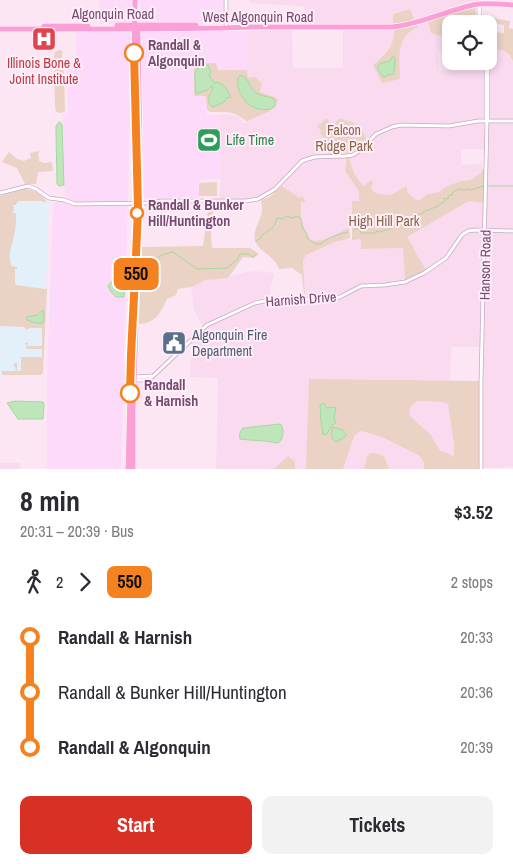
<!DOCTYPE html>
<meta charset="utf-8">
<style>
body{margin:0;font-family:"Archivo Narrow",sans-serif;background:#f2f2f3;color:#2b2b33;height:100vh;display:flex;flex-direction:column;font-size:19px;white-space:nowrap}
*{box-sizing:border-box;margin:0}
p{font-size:16px;color:#7c7c81}
.icon{flex:none;width:28px;height:28px;fill:none;stroke:currentColor;stroke-width:2;stroke-linecap:round;stroke-linejoin:round}
.map{position:relative;height:469px;overflow:hidden}
.drawer{display:flex;flex-direction:column;background:#fff;flex:1}
.drawer>*{flex:none}
.badge{padding:0 10px;border-radius:8px;font-size:18px;line-height:32px}
.controls{position:absolute;left:442px;top:15px;display:grid;gap:10px}
.controls a{display:grid;place-items:center;width:55px;height:55px;border-radius:10px;background:#fff;box-shadow:0 2px 8px #0003;font-size:25px}
.map>.badge{position:absolute;translate:-50% -50%;box-shadow:0 0 0 2px #fff}
.legs{display:flex;align-items:center;gap:8px;height:55px;padding:0 20px;font-size:16px}
.legs p{margin-inline-start:auto}
.summary{display:flex;align-items:center;justify-content:space-between;height:85px;padding:0 20px}
h1{font-size:28px;font-weight:800;line-height:38px}
.action{display:flex;gap:10px;margin-top:auto;padding:10px 20px}
.action a{flex:1;height:58px;border-radius:10px;background:#d93025;color:#fff;font-size:20px;font-weight:800;line-height:58px;text-align:center}
.action a+a{background:#f2f2f3;color:#2b2b33}
ul{padding:0 20px;list-style:none}
li{display:flex;align-items:center;gap:18px;height:55px;font-size:19px}
li i{display:grid;place-items:center;width:8px;height:100%;margin:0 6px;background:currentColor}
li i::after{content:'';width:12px;height:12px;margin:-6px;border:4px solid;border-radius:50%;background:#fff}
li p{margin-inline-start:auto}
li:first-child i{background:linear-gradient(#0000 50%,currentColor 0)}
li:last-child i{background:linear-gradient(currentColor 50%,#0000 0)}
.map>svg:first-child{display:block}
.residential{fill:#f9daef}
.commercial{fill:#fddafa}
.education{fill:#e3f0f9}
.green{fill:#ead2c4;fill-rule:evenodd}
.water{fill:#bee6ba;stroke:#a5d8a0}
.lines{fill:none;stroke-linecap:round;stroke-linejoin:round}
.stream{stroke:#a5d8a0;stroke-width:1}
.tertiary-casing{stroke:#c9a6c2;stroke-width:4.5}
.secondary-casing{stroke:#cda4c5;stroke-width:5}
.primary-casing{stroke:#fff;stroke-width:6}
.tertiary{stroke:#fff;stroke-width:3}
.secondary{stroke:#fff;stroke-width:4}
.primary{stroke:#fb9fd7;stroke-width:5}
.line-1-casing{stroke:#fff;stroke-width:11}
.line-1{stroke:#f58220;stroke-width:8}
.stop-1-dot{fill:#fff;stroke:#f58220;stroke-width:2.5}
.labels{text-anchor:middle;dominant-baseline:central;stroke-width:4;stroke-linejoin:round;paint-order:stroke}
.street-label{font-size:14px;fill:#764a71;stroke:#ffedf8}
.stop-label{font-size:14px;font-weight:bold;fill:#764a71;stroke:#ffedf8;text-anchor:start}
.health-label{font-size:14px;fill:#be3a42;stroke:#ffedf8}
.park-label{font-size:14px;fill:#886648;stroke:#ffedf8}
.leisure-label{font-size:14px;fill:#27864d;stroke:#ffedf8;text-anchor:start}
.service-label{font-size:14px;fill:#4e5e75;stroke:#ffedf8;text-anchor:start}
</style>
<div class="map">
<svg width="513" height="469" viewBox="0 0 513 469">
<rect width="100%" height="100%" fill="#fce6f4"/>
<!-- residential -->
<path class="residential" d="M250 0H480L463 4 414 20 410 9 393 13V25H304V6L250 3Z
M428 21 446 29H451V50L438 51 439 70 484 71V149H461V165L482 164V172L471 180 461 181 445 187 439 192 428 194 420 200H416L398 191 389 195 377 194 372 191 371 187V181L364 186 358 180 351 167 348 154 357 150 367 140 364 135 360 126 340 118 335 123H330L327 118 317 126 321 131 320 133 328 145V154H345V171L359 191V201H352V227L339 234 315 242 311 240 307 232 304 228 301 202H305L302 197 300 198 280 184 261 196 244 200H219L221 179 219 115H233L237 116 245 124 256 116 272 110 277 100 274 97 260 92 262 84 256 77 248 79 247 70V31L292 30 293 68H343V30L394 29V39L393 43 381 58 373 65 391 80 400 78V46L404 37 412 29 417 27V25Z
M495 50H503L513 61V119H489L490 59 492 54Z
M489 122H513V467L482 468 487 124Z
M469 201 484 203 480 347H451L450 381 309 379 306 469H216L218 378 190 377 192 340 208 326 261 302 306 300 303 260 306 255 343 239H361L362 249 403 248 405 279 407 237Z
M253 271 275 273 270 288V298H262L255 300 202 325 194 310 191 287 205 280 227 278 230 276Z
M418 401 443 402 448 404 454 445V457L440 451 431 435 410 416 409 412 412 405Z
M360 431 369 433 384 438 420 456 424 463V469H389L384 456 374 453H371L364 469H343L354 436Z
M0 463H21L20 469H0Z"/>
<!-- commercial -->
<path class="commercial" d="M99 0H133L134 24H100Z
M140 0H225L224 24H141Z
M142 31H247V70H218L206 96 207 115H219L221 179 201 180 199 181V198L144 199Z
M76 32H130L131 112 130 118 121 469H47V373L53 205 54 203 61 201H65L63 115H68L67 70 73 69 74 66H76Z"/>
<!-- education -->
<path class="education" d="M29 189 36 192 49 202 43 373 41 375H0V196L22 190Z"/>
<!-- green -->
<path class="green" d="M475 8 478 24H451V29H446L445 37 431 33 428 21 456 12Z
M410 9 414 20 394 24 393 23V14Z
M489 17 492 20V32L504 33V25L494 23V17L497 19 510 21 509 28 513 29V61L509 55 503 50H495L492 54 490 59 489 50V24H488Z
M417 25 418 27C395 36 400 59 400 79L382 83 373 65C386 54 395 46 394 29L407 28Z
M60 50 62 51V66L64 72 65 111 61 113 56 112 55 107 54 58 55 52Z
M199 63H216L218 70H247L248 78 256 77 262 84 260 92 274 97 278 99C274 115 259 113 247 122 234 110 227 112 210 112L207 110 206 96H194V68Z
M327 118 330 123H335L340 118C346 121 359 123 362 129 364 133 364 136 368 140 354 154 347 154 328 154V144L320 133 321 131 317 126Z
M39 151V153L38 154 39 158V161L44 163 52 162 53 171 38 172 36 184H25L17 168 2 162 9 152 17 159 24 161 31 158 30 153Z
M346 158H349C352 169 355 178 364 186L371 180 373 182 371 187C373 192 375 193 380 194 383 194 386 195 388 195 396 194 400 188 407 187V192L416 200H420L428 194 439 192 445 187 461 181 471 180 482 172V169H484V203L469 201 407 237 426 270 405 280 403 248 361 249V239L352 240V201H359V191L345 171Z
M217 182V196H199V183Z
M282 186 300 198 302 196 306 202H301C301 217 302 228 311 240 321 244 340 232 349 228L350 238 335 242 306 255 303 260 305 294H304L302 275 292 268 279 269C274 255 261 253 256 243 251 233 260 222 262 212 262 208 262 204 261 200L269 197Z
M24 189C33 189 40 194 46 200L45 203 42 201H20L17 202 16 205H13L14 208 13 213H16C16 219 16 225 15 230 14 242 6 255 12 266L17 267V269H15V283L16 285 45 289 47 288 43 373 41 375H4L2 374V371H15L16 368 14 366V363H17V371H21V358L20 357H42V349H26L27 345 25 344V343H28V346H42V328H29L28 329H26L24 327 0 326V334V196Z
M209 204H227L220 209 213 211 211 236 212 248H250L259 254 254 258 243 257 228 278 205 280 191 287 178 289 176 295 167 299C160 313 156 323 139 324L142 247 203 246Z
M309 379 480 381 479 469H424V463L420 456 384 438 369 433 360 431 354 436 343 469H306ZM418 401 443 402 448 404 454 445V457L445 452 440 451 431 435 410 416C408 408 412 405 418 401Z
M371 453H374L384 456 389 469H364L367 457Z
M288 456 295 462V469H274Z"/>
<!-- water -->
<path class="water" d="M393 56 395 58 394 74 391 75 388 74 386 77H383L378 69V65L381 63 390 61Z
M208 65 211 72 209 75 212 80 215 83 218 82C227 87 226 89 231 97L230 98 228 97 224 102 213 107C205 101 209 96 213 88L212 86 207 90 196 94C196 87 192 71 199 67 201 65 205 66 208 65Z
M241 75C249 78 248 85 254 91 259 96 266 96 273 98L275 101V106L271 109C264 110 257 110 251 106 242 100 236 88 238 78Z
M59 122 62 124 64 185 59 186 57 184 56 132V126Z
M114 278 124 279 125 281 124 297H116L111 292 108 286Z
M43 310 44 319 43 323H35L27 320V317L37 315Z
M15 401 43 402 44 405 43 419H18L7 403Z
M324 403 327 408 334 407 336 408 334 419 336 423 332 425 327 434 325 435 323 434 321 420 320 405Z
M280 424 282 426C284 433 283 439 278 443L265 441 249 440 240 439C239 434 240 431 243 428Z
M333 427 343 430 346 434 345 437 336 442C330 439 331 432 333 427Z"/>
<g class="lines">
<!-- stream -->
<path class="stream" d="M489 186H513
M354 230 357 228 360 230 361 233H376V231L379 232 390 229 396 224 412 218 414 216H416L417 214H422L423 212 438 206 445 201 444 198 448 199V196L452 195 453 192 459 189 466 190 468 189 471 190 483 186
M256 241 261 238 262 235C268 232 276 226 277 218L283 219 287 216 292 218 297 216C303 219 301 223 303 229 304 229 307 233 307 234V238L315 244H321C326 238 342 233 348 232
M142 286 143 267 144 264 146 263 148 266C155 259 163 253 173 252L197 269 227 268 237 260 240 254H249L252 257 256 254"/>
<defs>
<path id="tertiary" d="M226 27V0
M0 193 28 186 36 189 49 198 64 200 75 204 150 203 161 201H246L258 199 275 189 302 161 314 157 346 156 353 155 361 150 376 134 392 127 401 125 449 126 478 121H513
M133 377 152 376
M133 380H149L207 325 255 303 264 301 334 298 340 297 361 286 385 285 405 282 424 273 446 258 462 235 468 231 475 230 513 231
M481 469V381L487 121"/>
<path id="secondary" d="M479 4 480 24
M487 61V121"/>
<path id="primary" d="M117 25H196
M44 26H88
M0 29H135L223 28 251 27H392C422 24 449 9 478 4 490 3 501 4 513 5
M138 33 140 152
M128 469 131 355 136 256 138 207 134 64 135 0
M133 469V410L136 328"/>
</defs>
<!-- tertiary casing -->
<use href="#tertiary" class="tertiary-casing"/>
<!-- secondary casing -->
<use href="#secondary" class="secondary-casing"/>
<!-- primary casing -->
<use href="#primary" class="primary-casing"/>
<!-- tertiary -->
<use href="#tertiary" class="tertiary"/>
<!-- secondary -->
<use href="#secondary" class="secondary"/>
<!-- primary -->
<use href="#primary" class="primary"/>
</g>
<g class="lines">
<defs>
<path id="line-1" d="M130 393 131 355 136 256 138 208 134 53"/>
</defs>
<!-- line-1 casing -->
<use href="#line-1" class="line-1-casing"/>
<!-- line-1 -->
<use href="#line-1" class="line-1"/>
</g>
<!-- icons -->
<defs>
<symbol id="hospital-square" viewBox="-11 -11 22 22"><rect x="-9" y="-9" width="18" height="18" rx="4" fill="#e0444e" stroke="#ffedf8"/><path d="M-5-5h3v3.5h4V-5h3V5h-3V1.5h-4V5h-3Z" fill="#fff"/></symbol>
<symbol id="stadium-square" viewBox="-11 -11 22 22"><rect x="-9" y="-9" width="18" height="18" rx="4" fill="#2e9e5b" stroke="#ffedf8"/><path d="M0-5a6.5 5 0 1 0 0 10a6.5 5 0 1 0 0-10ZM-3.5-1.8h7v3.6h-7Z" fill="#fff"/></symbol>
<symbol id="civic-square" viewBox="-11 -11 22 22"><rect x="-9" y="-9" width="18" height="18" rx="4" fill="#5c6f8a" stroke="#ffedf8"/><path d="M-.6-6.5H3V-4.5H.6V-3L4-1V1h2V6H-6V1h2V-1L-.6-3ZM-1.2 2.5V6h2.4V2.5Z" fill="#fff"/></symbol>
</defs>
<g fill-rule="evenodd">
<use href="#hospital-square" x="30" y="25" width="28" height="28"/>
<use href="#stadium-square" x="195" y="126" width="28" height="28"/>
<use href="#civic-square" x="160" y="329" width="28" height="28"/>
</g>
<!-- markers -->
<g class="stop-1-dot">
<circle cx="134" cy="53" r="9"/>
<circle cx="137" cy="213" r="6"/>
<circle cx="130" cy="393" r="9"/>
</g>
<g class="labels">
<!-- street labels -->
<g class="street-label">
<text x="113" y="14">Algonquin Road</text>
<text x="258" y="17">West Algonquin Road</text>
<text transform="translate(485 265) rotate(-89)">Hanson Road</text>
<text transform="translate(301 299) rotate(-4)">Harnish Drive</text>
</g>
<!-- stop labels -->
<g class="stop-label">
<text x="148" y="45">Randall &amp;<tspan x="148" dy="16">Algonquin</tspan></text>
<text x="148" y="205">Randall &amp; Bunker<tspan x="148" dy="16">Hill/Huntington</tspan></text>
<text x="144" y="385">Randall<tspan x="144" dy="16">&amp; Harnish</tspan></text>
</g>
<!-- health labels -->
<g class="health-label">
<text x="44" y="63">Illinois Bone &amp;<tspan x="44" dy="16">Joint Institute</tspan></text>
</g>
<!-- park labels -->
<g class="park-label">
<text x="344" y="130">Falcon<tspan x="344" dy="16">Ridge Park</tspan></text>
<text x="384" y="221">High Hill Park</text>
</g>
<!-- leisure labels -->
<g class="leisure-label">
<text x="226" y="140">Life Time</text>
</g>
<!-- service labels -->
<g class="service-label">
<text x="192" y="335">Algonquin Fire<tspan x="192" dy="16">Department</tspan></text>
</g>
</g>
</svg>
<div class="controls">
<a><svg class="icon" aria-label="locate" viewBox="0 0 24 24"><circle cx="12" cy="12" r="6"/><path d="M12 2v4M12 18v4M2 12h4M18 12h4"/></svg></a>
</div>
<b class="badge" style="left:136px;top:274px;background:#f58220;color:#111">550</b>
</div>
<section class="drawer">
<div class="summary"><div><h1>8 min</h1><p>20:31 – 20:39 · Bus</p></div><b>$3.52</b></div>
<div class="legs"><svg class="icon" aria-label="walk" viewBox="0 0 24 24"><circle cx="13" cy="4" r="2"/><path d="M13 8l-2 6 4 7M11 14l-3 7M7 12l3-4h3l4 4"/></svg>2<svg class="icon" aria-label="forward" viewBox="0 0 24 24"><path d="M9 5l7 7-7 7"/></svg><b class="badge" style="background:#f58220;color:#111">550</b><p>2 stops</p></div>
<ul>
<li><i style="color:#f58220"></i><b>Randall &amp; Harnish</b><p>20:33</p></li>
<li><i style="color:#f58220"></i><span>Randall &amp; Bunker Hill/Huntington</span><p>20:36</p></li>
<li><i style="color:#f58220"></i><b>Randall &amp; Algonquin</b><p>20:39</p></li>
</ul>
<div class="action"><a>Start</a><a>Tickets</a></div>
</section>
